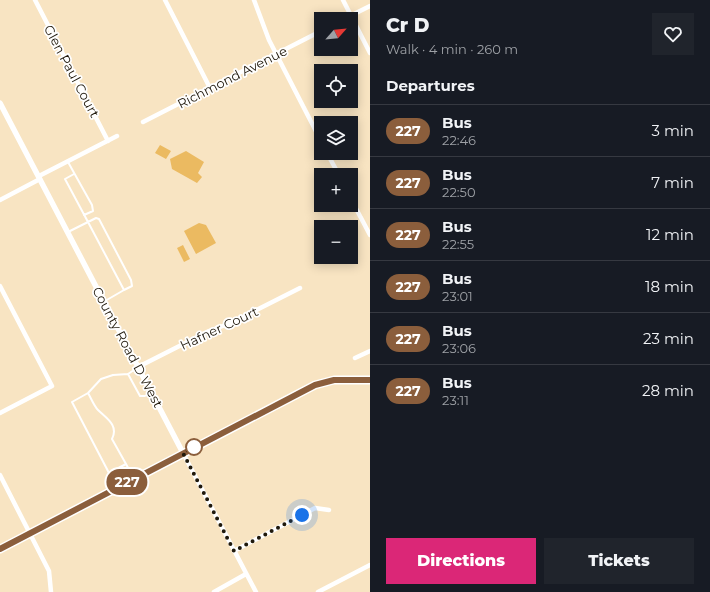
<!DOCTYPE html>
<meta charset="utf-8">
<style>
body{margin:0;font-family:Montserrat,sans-serif;background:#20242c;color:#f1f3f6;height:100vh;display:flex;flex-direction:column;font-size:15px;white-space:nowrap}
*{box-sizing:border-box;margin:0}
p{font-size:13px;color:#9ea1a6}
.icon{flex:none;width:22px;height:22px;fill:none;stroke:currentColor;stroke-width:2;stroke-linecap:round;stroke-linejoin:round}
.map{position:relative;flex:1;overflow:hidden}
.sheet{display:flex;flex-direction:column;background:#171b24;width:340px}
.sheet>*{flex:none}
.badge{padding:0 8px;border-radius:13px;font-size:14px;line-height:26px}
.needle{width:26px;rotate:63deg}
.controls{position:absolute;left:314px;top:12px;display:grid;gap:8px}
.controls a{display:grid;place-items:center;width:44px;height:44px;border-radius:0px;background:#171b24;box-shadow:0 2px 10px #0003;font-size:20px}
.you{position:absolute;width:20px;height:20px;margin:-10px;border:3px solid #fff;border-radius:50%;background:#1a73e8;box-shadow:0 0 0 6px #1a73e833}
.map>.badge{position:absolute;translate:-50% -50%;box-shadow:0 0 0 2px #fff}
h2{padding:0 16px;font-size:15px;line-height:36px}
.round{display:grid;place-items:center;flex:none;width:42px;height:42px;border-radius:0px;background:#20242c}
.head{display:flex;align-items:center;justify-content:space-between;height:68px;padding:0 16px}
h1{font-size:19px;font-weight:800;line-height:30px}
.cta{display:flex;gap:8px;margin-top:auto;padding:8px 16px}
.cta a{flex:1;height:46px;border-radius:0px;background:#db2777;color:#fff;font-size:16px;font-weight:800;line-height:46px;text-align:center}
.cta a+a{background:#20242c;color:#f1f3f6}
ul{padding:0;list-style:none}
li{display:flex;align-items:center;gap:12px;height:52px;padding:0 16px;border-top:1px solid #363941}
li div{flex:1}
li b{display:block;font-size:15px}
li em{font-style:normal}
li .badge{min-width:44px;font-weight:700;text-align:center}
main{display:flex;flex:1;min-height:0}
.map>svg:first-child{display:block}
.green{fill:#ebba61}
.lines{fill:none;stroke-linecap:round;stroke-linejoin:round}
.service{stroke:#fff;stroke-width:2}
.minor{stroke:#fff;stroke-width:4.5}
.tertiary{stroke:#fff;stroke-width:5.5}
.line-casing{stroke:#fff;stroke-width:9}
.line{stroke:#8b5e3c;stroke-width:6}
.walk{stroke:#20190c;stroke-width:4;stroke-dasharray:0 7.2}
.stop-dot{fill:#fff;stroke:#8b5e3c;stroke-width:2}
.labels{text-anchor:middle;dominant-baseline:central;stroke-width:3.5;stroke-linejoin:round;paint-order:stroke}
.street-label{font-size:13px;fill:#20190c;stroke:#fff}
</style>
<main>
<div class="map">
<svg width="370" height="592" viewBox="0 0 370 592">
<rect width="100%" height="100%" fill="#f8e4c2"/>
<!-- green -->
<path class="green" d="M160 145 171 151 166 159 155 153Z
M186 151 204 162 198 173 202 177 197 183 172 169 170 159Z
M199 223 206 225 216 243 196 254 184 231Z
M183 245 190 259 184 262 177 248Z"/>
<g class="lines">
<!-- service -->
<path class="service" d="M68 162 92 205 93 211 84 215
M68 232 88 222 65 179 74 174
M105 301 124 290 88 222 96 218 99 219 131 280 132 286 124 290
M128 374 140 396H145L150 393
M88 393C91 398 94 406 98 410 106 418 119 425 112 439L126 464
M134 479 126 464 109 473 72 402 88 393 101 379 113 375 128 374 137 368"/>
<!-- minor -->
<path class="minor" d="M35 0 108 141
M165 0 210 88
M254 0 269 40 321 141
M343 0 370 53
M344 19 370 6
M143 122 321 31
M327 153 339 175
M39 176 117 136
M351 199 370 235
M0 200 40 179
M0 286 52 386 0 413
M355 358 370 351
M138 367 209 331 231 323 300 288
M183 453 256 592
M0 475 49 571 51 592
M234 551 315 508 329 510
M214 592 246 574
M318 592 370 565"/>
<!-- tertiary -->
<path class="tertiary" d="M0 103 183 453
M0 549 315 385 334 380H370"/>
</g>
<g class="lines">
<defs>
<path id="line" d="M0 549 315 385 334 380H370"/>
</defs>
<!-- line casing -->
<use href="#line" class="line-casing"/>
<!-- line -->
<use href="#line" class="line"/>
<!-- walk -->
<path class="walk" d="M194 447 183 453 234 551 302 515"/>
</g>
<!-- markers -->
<circle class="stop-dot" cx="194" cy="447" r="8"/>
<g class="labels">
<!-- street labels -->
<g class="street-label">
<text transform="translate(72 71) rotate(62)">Glen Paul Court</text>
<text transform="translate(232 77) rotate(-27)">Richmond Avenue</text>
<text transform="translate(219 328) rotate(-25)">Hafner Court</text>
<text transform="translate(128 347) rotate(62)">County Road D West</text>
</g>
</g>
</svg>
<div class="controls">
<a><svg class="needle" viewBox="-14 -14 28 28"><path d="M0-13l5 13h-10z" fill="#e53935"/><path d="M0 13l5-13h-10z" fill="#9ea1a6"/></svg></a>
<a><svg class="icon" aria-label="locate" viewBox="0 0 24 24"><circle cx="12" cy="12" r="6"/><path d="M12 2v4M12 18v4M2 12h4M18 12h4"/></svg></a>
<a><svg class="icon" aria-label="layers" viewBox="0 0 24 24"><path d="M12 4l9 5-9 5-9-5zM3 14l9 5 9-5"/></svg></a>
<a>+</a>
<a>−</a>
</div>
<div class="you" style="left:302px;top:515px"></div>
<b class="badge" style="left:127px;top:482px;background:#8b5e3c;color:#fff">227</b>
</div>
<section class="sheet">
<div class="head"><div><h1>Cr D</h1><p>Walk · 4 min · 260 m</p></div><a class="round"><svg class="icon" aria-label="heart" viewBox="0 0 24 24"><path d="M12 20l-8-8c-3-5 5-10 8-4 3-6 11-1 8 4z"/></svg></a></div>
<h2>Departures</h2>
<ul>
<li><span class="badge" style="background:#8b5e3c;color:#fff">227</span><div><b>Bus</b><p>22:46</p></div><em>3 min</em></li>
<li><span class="badge" style="background:#8b5e3c;color:#fff">227</span><div><b>Bus</b><p>22:50</p></div><em>7 min</em></li>
<li><span class="badge" style="background:#8b5e3c;color:#fff">227</span><div><b>Bus</b><p>22:55</p></div><em>12 min</em></li>
<li><span class="badge" style="background:#8b5e3c;color:#fff">227</span><div><b>Bus</b><p>23:01</p></div><em>18 min</em></li>
<li><span class="badge" style="background:#8b5e3c;color:#fff">227</span><div><b>Bus</b><p>23:06</p></div><em>23 min</em></li>
<li><span class="badge" style="background:#8b5e3c;color:#fff">227</span><div><b>Bus</b><p>23:11</p></div><em>28 min</em></li>
</ul>
<div class="cta"><a>Directions</a><a>Tickets</a></div>
</section>
</main>
